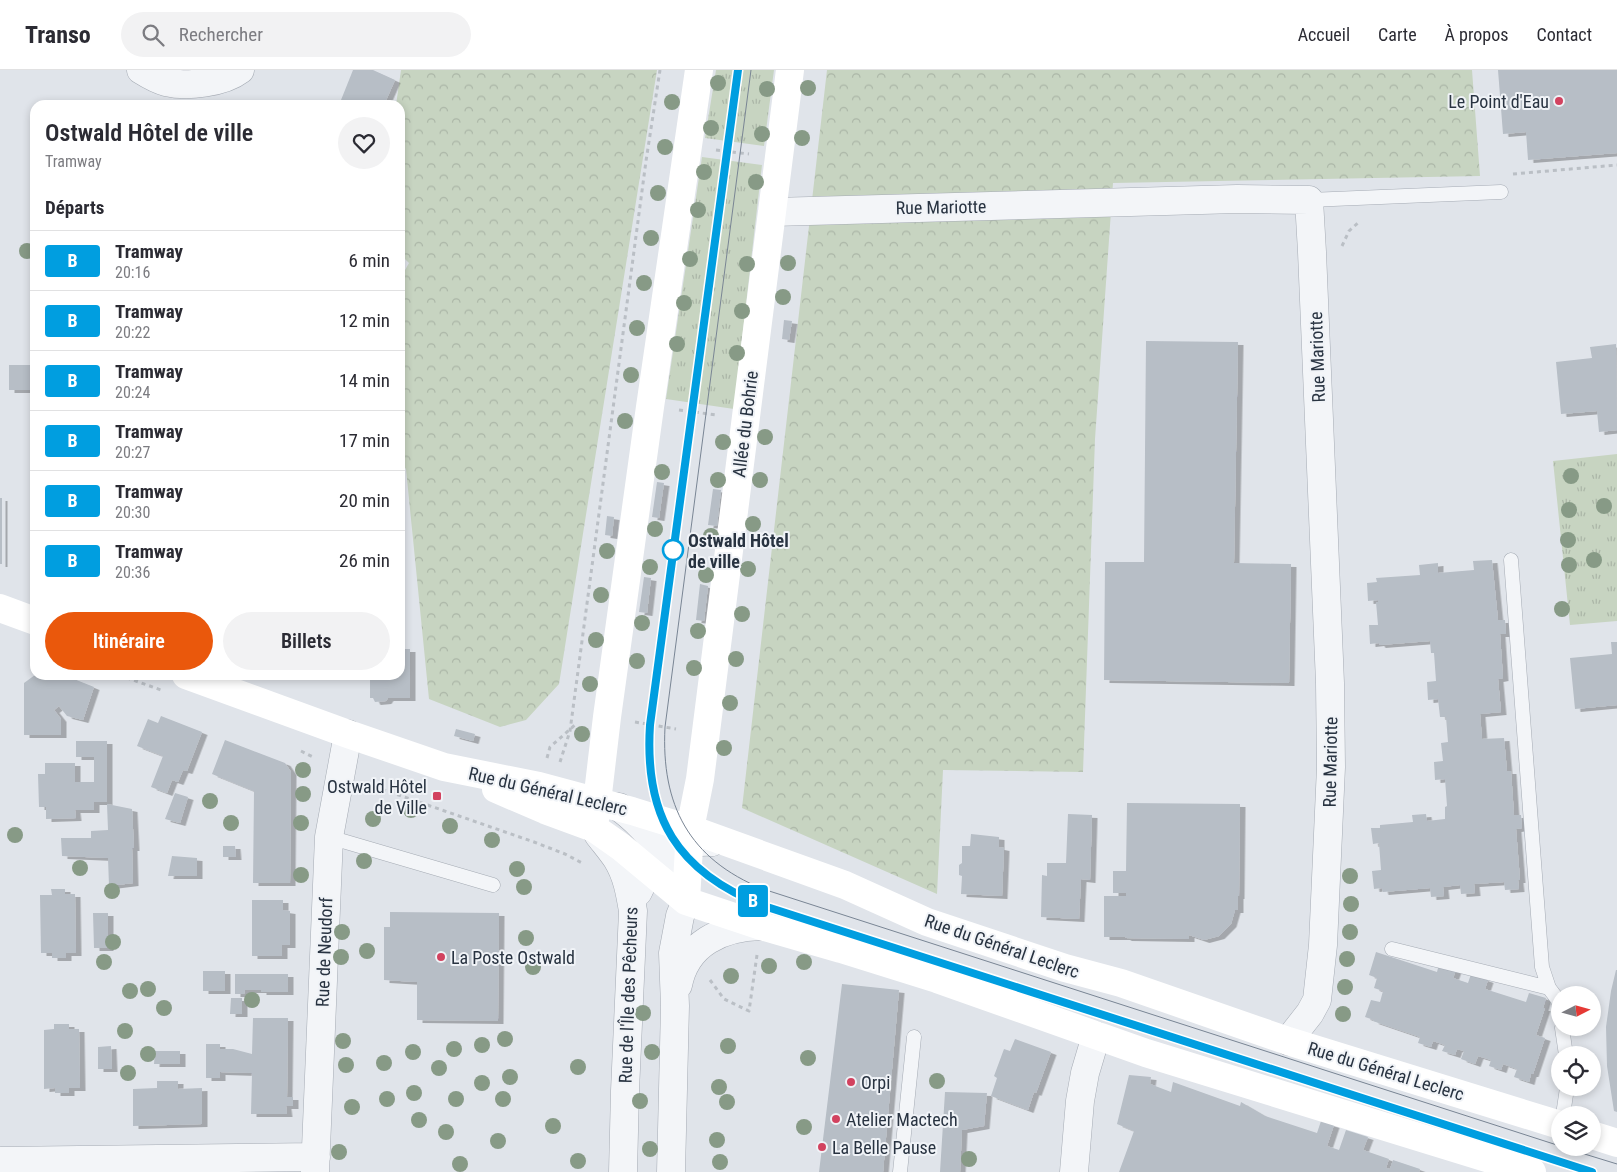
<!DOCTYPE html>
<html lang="fr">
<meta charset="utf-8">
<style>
body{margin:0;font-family:"Roboto Condensed",sans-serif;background:#f2f2f3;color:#2b2b33;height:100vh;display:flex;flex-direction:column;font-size:19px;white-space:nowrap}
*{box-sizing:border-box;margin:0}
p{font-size:16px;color:#7c7c81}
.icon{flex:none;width:28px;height:28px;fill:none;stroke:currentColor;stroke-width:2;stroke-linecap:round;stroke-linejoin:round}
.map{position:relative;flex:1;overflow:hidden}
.drawer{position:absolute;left:30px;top:30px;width:375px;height:580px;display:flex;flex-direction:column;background:#fff;border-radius:15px;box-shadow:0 2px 8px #0003}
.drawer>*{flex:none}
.badge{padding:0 10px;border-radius:4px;font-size:18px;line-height:32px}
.needle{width:32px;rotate:84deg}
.controls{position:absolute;left:1551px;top:916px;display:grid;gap:10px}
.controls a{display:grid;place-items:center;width:50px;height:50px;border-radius:50%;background:#fff;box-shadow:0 2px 8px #0003;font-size:25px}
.map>.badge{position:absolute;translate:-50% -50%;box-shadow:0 0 0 2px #fff}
h2{padding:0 15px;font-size:19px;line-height:45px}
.round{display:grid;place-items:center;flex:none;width:52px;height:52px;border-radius:26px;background:#f2f2f3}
.overview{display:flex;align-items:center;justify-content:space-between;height:85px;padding:0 15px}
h1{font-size:24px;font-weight:600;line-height:38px}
.button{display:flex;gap:10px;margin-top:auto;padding:10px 15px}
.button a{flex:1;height:58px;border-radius:30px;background:#ea580c;color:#fff;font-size:20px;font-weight:600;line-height:58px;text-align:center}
.button a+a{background:#f2f2f3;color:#2b2b33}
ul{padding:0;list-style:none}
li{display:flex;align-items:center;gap:15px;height:60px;padding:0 15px;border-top:1px solid #e1e1e2}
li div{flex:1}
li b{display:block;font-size:19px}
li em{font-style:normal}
li .badge{min-width:55px;font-weight:700;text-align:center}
header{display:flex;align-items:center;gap:30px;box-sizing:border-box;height:70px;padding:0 25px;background:#fff;border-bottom:1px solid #e1e1e2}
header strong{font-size:24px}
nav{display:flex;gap:28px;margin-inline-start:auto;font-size:18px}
.search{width:350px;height:45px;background:#f2f2f3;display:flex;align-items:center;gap:12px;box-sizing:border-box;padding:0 18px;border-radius:28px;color:#7c7c81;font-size:19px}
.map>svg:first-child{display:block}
.grass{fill:url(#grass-tufts)}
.forest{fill:url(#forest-crowns)}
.building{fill:#b7bec6;filter:url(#shadow)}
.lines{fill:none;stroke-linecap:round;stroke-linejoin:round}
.lane-casing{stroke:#a5abb4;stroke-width:15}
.street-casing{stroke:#a5abb4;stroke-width:29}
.path{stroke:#babfc5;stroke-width:3;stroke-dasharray:4 4;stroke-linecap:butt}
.lane{stroke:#f3f5f8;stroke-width:14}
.street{stroke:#f3f5f8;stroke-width:28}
.secondary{stroke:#fff;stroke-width:28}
.tram{stroke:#798594;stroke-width:1}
.tree{fill:#879a86}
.line-casing{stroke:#fff;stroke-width:11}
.line{stroke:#009ee0;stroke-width:8}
.poi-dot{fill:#d2425f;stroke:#f0f3f7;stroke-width:2}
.stop-dot{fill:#fff;stroke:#009ee0;stroke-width:2.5}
.labels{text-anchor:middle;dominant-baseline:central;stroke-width:4;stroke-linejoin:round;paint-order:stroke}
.poi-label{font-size:18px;fill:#283341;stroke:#f0f3f7;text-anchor:start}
.street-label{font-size:18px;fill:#283341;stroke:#f0f3f7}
.stop-label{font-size:18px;font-weight:bold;fill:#283341;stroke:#f0f3f7;text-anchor:start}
</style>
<header>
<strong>Transo</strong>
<div class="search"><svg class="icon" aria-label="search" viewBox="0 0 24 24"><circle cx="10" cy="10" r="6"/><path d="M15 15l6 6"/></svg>Rechercher</div>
<nav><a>Accueil</a><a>Carte</a><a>À propos</a><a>Contact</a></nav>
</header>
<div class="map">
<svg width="1617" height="1102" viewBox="0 0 1617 1102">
<defs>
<pattern id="grass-tufts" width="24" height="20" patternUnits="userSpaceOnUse" patternTransform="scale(1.25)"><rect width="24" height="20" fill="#c7d4c1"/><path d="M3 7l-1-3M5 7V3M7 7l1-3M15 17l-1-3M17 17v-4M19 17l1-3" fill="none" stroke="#abb6a7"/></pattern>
<pattern id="forest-crowns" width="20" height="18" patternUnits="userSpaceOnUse" patternTransform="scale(1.25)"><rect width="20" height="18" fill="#c7d4c1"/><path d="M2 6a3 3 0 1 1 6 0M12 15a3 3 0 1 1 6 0" fill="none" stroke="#abb6a7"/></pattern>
<filter id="shadow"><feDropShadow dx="5.5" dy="3" stdDeviation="0" flood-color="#0004"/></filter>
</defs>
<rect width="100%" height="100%" fill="#e0e4ea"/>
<!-- grass -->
<path class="grass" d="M716 0H774L764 76 705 68Z
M702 87 762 95 734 339 666 329Z
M1617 384V551L1570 555 1553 391Z"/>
<!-- forest -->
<path class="forest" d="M401 0H657L559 614 526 650 500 657 429 629 406 399 400 392V209L409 193 400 184V35H396Z
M827 0H1472L1480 106 1113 113 1095 369 1083 702 943 700 937 824 742 738Z"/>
<!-- building -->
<path class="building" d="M353 0H373L395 10 384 35H353L341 30Z
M1498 0H1617V83L1528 90 1526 62 1503 64Z
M784 250 792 251 789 270 782 269Z
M1146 271 1238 272 1234 493 1291 494 1289 613 1104 610 1105 492H1144Z
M1616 274 1617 360 1599 362 1597 341 1561 344 1556 292 1592 288 1590 277Z
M9 295H35V320H9Z
M657 412 664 413 659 448 652 447Z
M713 419 721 420 717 456 708 455Z
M0 428H2V494H0Z
M607 446 614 447 612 466 605 465Z
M1492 490 1498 550H1505L1506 564H1500L1503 608 1498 609 1501 642 1480 644 1482 669 1504 668 1507 701H1511L1514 745H1521L1522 758 1516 759 1520 810H1518L1519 819 1505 820 1504 812 1474 814 1475 823 1461 824 1460 815 1443 817 1444 826 1431 827 1430 818 1383 822 1382 818 1374 819 1372 801 1381 800 1379 773 1373 774 1371 758H1380V755L1413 752 1412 745 1426 744 1427 751 1445 749V737L1447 736 1445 709 1435 710 1434 692 1443 691 1441 673 1448 672 1446 647H1440L1438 629 1428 630 1427 612 1436 611 1434 583H1431L1430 571 1380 575 1379 573 1370 574 1369 555H1378L1376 532H1378V530L1368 531 1367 513 1377 512 1376 508 1420 505 1419 495 1438 493V503L1474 500 1473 491Z
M644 507 651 508 647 543 639 542Z
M700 514 708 516 704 551 696 550Z
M1611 572H1617V635L1575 639 1570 588 1612 584Z
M400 579H410V628H388L386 631 375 632 373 628H370V605H400Z
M35 605H64L94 617 83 650 67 646 59 636 54 640 61 649V665H24V613Z
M161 646 202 662 187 701 183 700 178 712 172 710 167 723 151 717 163 686 137 676 148 649 158 653Z
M456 659 475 664 473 671 454 666Z
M225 670 285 693 291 702 290 813H253L254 721 212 704Z
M76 671H107V732H94V740H75L76 748 46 749V737H39L38 704H45V693H75V712H94V687H76Z
M175 723 188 727 180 753 165 749Z
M1127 733 1240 734 1239 826H1238V840H1235L1231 854 1219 866 1204 870 1189 865V869L1126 868 1125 867H1104V826H1126V823H1113V801H1126Z
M107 734 132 739 134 778H132L133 813 109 816 108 788 62 786 61 768H91V761L108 760Z
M1068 744 1092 745 1090 810 1081 809 1079 849 1041 847 1042 805 1047 806V793H1066Z
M971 764 999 767V777L1004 778 1002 826 961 824 962 806 959 805V795L962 793V776H970Z
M223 776H235L236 787H223Z
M172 786 197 788V806H168Z
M51 819H65V824H75L76 883H66V888H52V883H41L40 825H52Z
M252 830H283V840L290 841V875H282V886H252Z
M390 842 499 843 498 951 417 950V912L384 910V857H390Z
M93 843H108V878H94Z
M1376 882 1437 902 1439 894 1456 900 1453 908 1468 913 1471 904 1488 910 1485 919 1526 932 1529 923 1546 928 1543 938H1545L1536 965 1545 968 1533 1004H1531L1529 1012 1514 1007 1517 999 1503 994 1501 1000 1489 996 1491 990 1478 986 1475 994 1461 989 1464 981 1457 979 1455 985 1442 981 1445 975 1433 971 1431 977 1418 973 1420 967 1373 951 1374 950 1365 947 1371 930 1380 932 1383 921 1374 918 1377 908 1369 905Z
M1616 900H1617V1042L1614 1041 1607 996 1606 957 1611 921Z
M203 901H225V921H203Z
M235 904H288V922H261V920H245L244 924H235Z
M842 914 899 920 883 1102H819Z
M231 928H242V944H230Z
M253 948H288L287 1027H293V1036H286L287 1044H251L252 1003 220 1002V1008H206V974H220V979H233L252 984Z
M54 954H69V959H79L80 1018H69V1023H55V1018L44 1019V960L54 959Z
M1015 969 1051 982 1036 1023 1034 1022 1028 1040 991 1026 997 1008 994 1006 1004 979 1010 981Z
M111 976 112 999H98V977Z
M155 981H180V994H154Z
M1129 1005 1151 1007 1150 1014 1171 1022 1173 1012 1240 1036 1241 1032 1265 1046 1317 1063 1321 1051 1334 1055 1327 1076 1339 1080 1346 1060 1368 1067 1363 1080 1389 1089 1386 1098 1390 1099 1393 1090 1420 1099 1419 1102H1119L1134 1061 1117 1054Z
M157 1011H178V1019L202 1018V1054L133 1056V1019L157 1018Z
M945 1022 987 1023 984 1056 962 1060 960 1102H940Z"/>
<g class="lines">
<defs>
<path id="lane" d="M1309 130 1501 122
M1511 490 1542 897 1549 918 1558 930 1560 943
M329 767 493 815
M1392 879 1549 918
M1562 958 1566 985
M1563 1045 1567 1018
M900 1102 914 967"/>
<path id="street" d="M141 0C149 5 157 10 166 12 187 17 223 13 240 0
M773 142 1237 129 1309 130 1312 182 1330 613 1331 697 1323 875 1317 930 1310 943 1288 971
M619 737C642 754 660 774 669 801
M598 764C604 772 611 780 617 789 627 805 630 823 633 841L625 1021 623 1102
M638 822C653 788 673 770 712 772
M678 915C686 873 722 857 761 856
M0 1091 316 1087
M315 1102 329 767 348 664
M671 1102 675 936 673 883 680 846 686 831
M1074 1102 1080 1031 1085 1003 1096 966"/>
</defs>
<!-- lane casing -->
<use href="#lane" class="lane-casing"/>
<!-- street casing -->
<use href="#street" class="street-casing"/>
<!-- path -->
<path class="path" d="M716 80 749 84
M1513 104 1617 95
M1342 176 1349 161 1360 151
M679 340 717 345
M119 605 161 620
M635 652 676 659
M301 681 315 688
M547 688 550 677 576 654
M560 692 570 661 646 91 660 0
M367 714 534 772 565 784 582 793
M710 910 724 929 749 941 757 885"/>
<!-- lane -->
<use href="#lane" class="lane"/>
<!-- street -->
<use href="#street" class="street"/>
<!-- secondary -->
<path class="secondary" d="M0 538 35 551
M186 605 348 664 444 697 539 716 632 741 690 759 845 815 927 852 1065 898 1121 913 1288 971 1560 1055
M496 719 545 740 594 758 621 777 686 831 761 856 841 879 937 909 1146 983 1532 1102
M595 749 607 647 650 337 699 0
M686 831 690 759 700 709 790 0
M1592 1065 1617 1073"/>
<!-- tram -->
<path class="tram" d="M738 0 650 655C649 669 648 683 649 697 654 745 679 787 719 815 733 824 749 830 764 836L1592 1102
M751 0 665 657C661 735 689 789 763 819L1560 1076
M1565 1078 1617 1094"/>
</g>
<!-- trees -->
<g class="tree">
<circle cx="718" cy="13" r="8"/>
<circle cx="808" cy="18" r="8"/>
<circle cx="767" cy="19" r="8"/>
<circle cx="672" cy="32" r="8"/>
<circle cx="711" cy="58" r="8"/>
<circle cx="762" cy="64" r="8"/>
<circle cx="802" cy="68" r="8"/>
<circle cx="665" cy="77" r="8"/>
<circle cx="704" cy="102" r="8"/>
<circle cx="756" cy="112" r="8"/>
<circle cx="658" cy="123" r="8"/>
<circle cx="698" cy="140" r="8"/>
<circle cx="651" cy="168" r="8"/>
<circle cx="27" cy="181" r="8"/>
<circle cx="690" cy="189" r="8"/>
<circle cx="788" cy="193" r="8"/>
<circle cx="747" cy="194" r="8"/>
<circle cx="644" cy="213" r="8"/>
<circle cx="783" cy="227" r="8"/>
<circle cx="684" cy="233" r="8"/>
<circle cx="742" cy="241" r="8"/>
<circle cx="637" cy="258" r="8"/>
<circle cx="677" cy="274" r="8"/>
<circle cx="737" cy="283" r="8"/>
<circle cx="631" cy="305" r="8"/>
<circle cx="625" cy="351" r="8"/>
<circle cx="765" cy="367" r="8"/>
<circle cx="723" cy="372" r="8"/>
<circle cx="662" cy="402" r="8"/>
<circle cx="1571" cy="406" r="8"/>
<circle cx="718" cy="410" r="8"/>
<circle cx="760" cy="410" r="8"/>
<circle cx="1604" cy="436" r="8"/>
<circle cx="1569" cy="440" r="8"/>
<circle cx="753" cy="454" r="8"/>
<circle cx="655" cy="459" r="8"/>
<circle cx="711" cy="466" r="8"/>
<circle cx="1568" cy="470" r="8"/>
<circle cx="607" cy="481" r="8"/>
<circle cx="1594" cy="490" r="8"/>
<circle cx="1569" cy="495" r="8"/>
<circle cx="650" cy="497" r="8"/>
<circle cx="748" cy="499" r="8"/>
<circle cx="706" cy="505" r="8"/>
<circle cx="601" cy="525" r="8"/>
<circle cx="1562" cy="539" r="8"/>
<circle cx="742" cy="544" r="8"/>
<circle cx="642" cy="553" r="8"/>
<circle cx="698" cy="561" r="8"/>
<circle cx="596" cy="570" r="8"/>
<circle cx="736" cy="589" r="8"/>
<circle cx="637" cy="591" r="8"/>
<circle cx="694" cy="598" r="8"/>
<circle cx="590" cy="614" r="8"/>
<circle cx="730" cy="633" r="8"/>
<circle cx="582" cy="664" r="8"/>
<circle cx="724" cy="678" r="8"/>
<circle cx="303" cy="700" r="8"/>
<circle cx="303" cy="724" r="8"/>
<circle cx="210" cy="731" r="8"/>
<circle cx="411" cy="740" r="8"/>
<circle cx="373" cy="749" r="8"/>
<circle cx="231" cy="753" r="8"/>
<circle cx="301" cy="753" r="8"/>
<circle cx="450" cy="756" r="8"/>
<circle cx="15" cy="765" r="8"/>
<circle cx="492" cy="770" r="8"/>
<circle cx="364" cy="791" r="8"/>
<circle cx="80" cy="798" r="8"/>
<circle cx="517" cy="799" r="8"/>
<circle cx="301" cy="805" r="8"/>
<circle cx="1350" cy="806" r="8"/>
<circle cx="524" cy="817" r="8"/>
<circle cx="112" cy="821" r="8"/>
<circle cx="1351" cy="834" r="8"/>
<circle cx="342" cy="862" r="8"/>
<circle cx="1350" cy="862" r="8"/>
<circle cx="526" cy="868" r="8"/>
<circle cx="113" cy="872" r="8"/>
<circle cx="367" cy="881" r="8"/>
<circle cx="341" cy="887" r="8"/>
<circle cx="1347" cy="889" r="8"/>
<circle cx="104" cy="892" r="8"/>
<circle cx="804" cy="892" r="8"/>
<circle cx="769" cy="896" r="8"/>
<circle cx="533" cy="897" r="8"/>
<circle cx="731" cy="906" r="8"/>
<circle cx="1345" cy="917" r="8"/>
<circle cx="148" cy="919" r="8"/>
<circle cx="130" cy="921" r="8"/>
<circle cx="252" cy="930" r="8"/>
<circle cx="164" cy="938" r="8"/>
<circle cx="643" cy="943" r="8"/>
<circle cx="1343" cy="944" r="8"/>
<circle cx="125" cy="961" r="8"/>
<circle cx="505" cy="969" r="8"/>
<circle cx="343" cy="971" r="8"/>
<circle cx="482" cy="975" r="8"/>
<circle cx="728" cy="976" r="8"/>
<circle cx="454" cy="979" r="8"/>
<circle cx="413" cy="982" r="8"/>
<circle cx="652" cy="982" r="8"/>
<circle cx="148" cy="984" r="8"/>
<circle cx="808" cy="988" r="8"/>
<circle cx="384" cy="993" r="8"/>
<circle cx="346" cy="995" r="8"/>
<circle cx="578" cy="997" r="8"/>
<circle cx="439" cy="998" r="8"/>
<circle cx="128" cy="1003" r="8"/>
<circle cx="510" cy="1007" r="8"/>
<circle cx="937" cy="1011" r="8"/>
<circle cx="482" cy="1013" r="8"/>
<circle cx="719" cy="1017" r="8"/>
<circle cx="414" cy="1023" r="8"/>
<circle cx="387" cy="1029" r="8"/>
<circle cx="456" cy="1029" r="8"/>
<circle cx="503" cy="1029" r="8"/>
<circle cx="640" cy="1031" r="8"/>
<circle cx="727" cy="1032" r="8"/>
<circle cx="352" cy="1037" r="8"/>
<circle cx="419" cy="1050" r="8"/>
<circle cx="553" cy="1056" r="8"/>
<circle cx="804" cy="1057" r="8"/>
<circle cx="446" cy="1062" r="8"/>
<circle cx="717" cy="1070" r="8"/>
<circle cx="498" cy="1071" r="8"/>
<circle cx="650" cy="1079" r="8"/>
<circle cx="339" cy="1082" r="8"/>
<circle cx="969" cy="1089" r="8"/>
<circle cx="578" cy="1091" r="8"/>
<circle cx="720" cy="1092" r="8"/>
<circle cx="460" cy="1094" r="8"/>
</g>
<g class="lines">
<defs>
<path id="line" d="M738 0 650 655C644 747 677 802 764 836L1592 1102"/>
</defs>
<!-- line casing -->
<use href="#line" class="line-casing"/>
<!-- line -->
<use href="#line" class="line"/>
</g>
<!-- markers -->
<g class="poi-dot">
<circle cx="1559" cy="31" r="5"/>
<rect x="432" y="721" width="10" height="10" rx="2.5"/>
<circle cx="441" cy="887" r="5"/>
<circle cx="851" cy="1012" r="5"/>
<circle cx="836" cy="1049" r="5"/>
<circle cx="822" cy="1077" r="5"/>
</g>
<circle class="stop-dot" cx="673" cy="480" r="10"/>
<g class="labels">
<!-- poi labels -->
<g class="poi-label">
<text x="1549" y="31" text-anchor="end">Le Point d'Eau</text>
<text x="427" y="716" text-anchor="end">Ostwald Hôtel<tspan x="427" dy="21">de Ville</tspan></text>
<text x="451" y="887">La Poste Ostwald</text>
<text x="861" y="1012">Orpi</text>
<text x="846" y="1049">Atelier Mactech</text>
<text x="832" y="1077">La Belle Pause</text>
</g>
<!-- street labels -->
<g class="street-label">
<text transform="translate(941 137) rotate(-1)">Rue Mariotte</text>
<text transform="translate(1317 287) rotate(-92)">Rue Mariotte</text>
<text transform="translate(745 354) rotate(-83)">Allée du Bohrie</text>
<text transform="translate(1330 692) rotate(-89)">Rue Mariotte</text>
<text transform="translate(548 721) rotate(13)">Rue du Général Leclerc</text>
<text transform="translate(1002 876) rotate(19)">Rue du Général Leclerc</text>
<text transform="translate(324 882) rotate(-88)">Rue de Neudorf</text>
<text transform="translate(628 925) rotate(-88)">Rue de l'Île des Pêcheurs</text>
<text transform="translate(1386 1001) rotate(17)">Rue du Général Leclerc</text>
</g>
<!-- stop labels -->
<g class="stop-label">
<text x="688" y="470">Ostwald Hôtel<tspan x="688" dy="21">de ville</tspan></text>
</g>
</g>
</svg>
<div class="controls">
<a><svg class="needle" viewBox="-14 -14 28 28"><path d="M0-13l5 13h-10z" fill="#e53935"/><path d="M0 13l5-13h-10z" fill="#7c7c81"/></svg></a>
<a><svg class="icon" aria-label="locate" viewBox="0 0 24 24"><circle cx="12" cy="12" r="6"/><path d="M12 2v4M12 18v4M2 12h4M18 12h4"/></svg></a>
<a><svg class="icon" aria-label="layers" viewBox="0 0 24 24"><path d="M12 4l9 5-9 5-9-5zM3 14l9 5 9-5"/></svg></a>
</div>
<b class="badge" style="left:753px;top:831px;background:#009ee0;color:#fff">B</b>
<section class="drawer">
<div class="overview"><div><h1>Ostwald Hôtel de ville</h1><p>Tramway</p></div><a class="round"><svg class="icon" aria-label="heart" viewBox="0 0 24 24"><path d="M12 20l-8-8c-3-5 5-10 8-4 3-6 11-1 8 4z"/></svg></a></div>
<h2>Départs</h2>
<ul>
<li><span class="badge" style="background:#009ee0;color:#fff">B</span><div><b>Tramway</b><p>20:16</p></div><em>6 min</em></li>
<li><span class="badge" style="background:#009ee0;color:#fff">B</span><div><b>Tramway</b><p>20:22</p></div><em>12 min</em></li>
<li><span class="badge" style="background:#009ee0;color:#fff">B</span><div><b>Tramway</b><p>20:24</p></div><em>14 min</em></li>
<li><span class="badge" style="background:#009ee0;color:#fff">B</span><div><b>Tramway</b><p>20:27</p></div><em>17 min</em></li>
<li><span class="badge" style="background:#009ee0;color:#fff">B</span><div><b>Tramway</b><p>20:30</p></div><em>20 min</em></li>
<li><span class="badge" style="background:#009ee0;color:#fff">B</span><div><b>Tramway</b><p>20:36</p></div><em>26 min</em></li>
</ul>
<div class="button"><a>Itinéraire</a><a>Billets</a></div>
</section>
</div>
